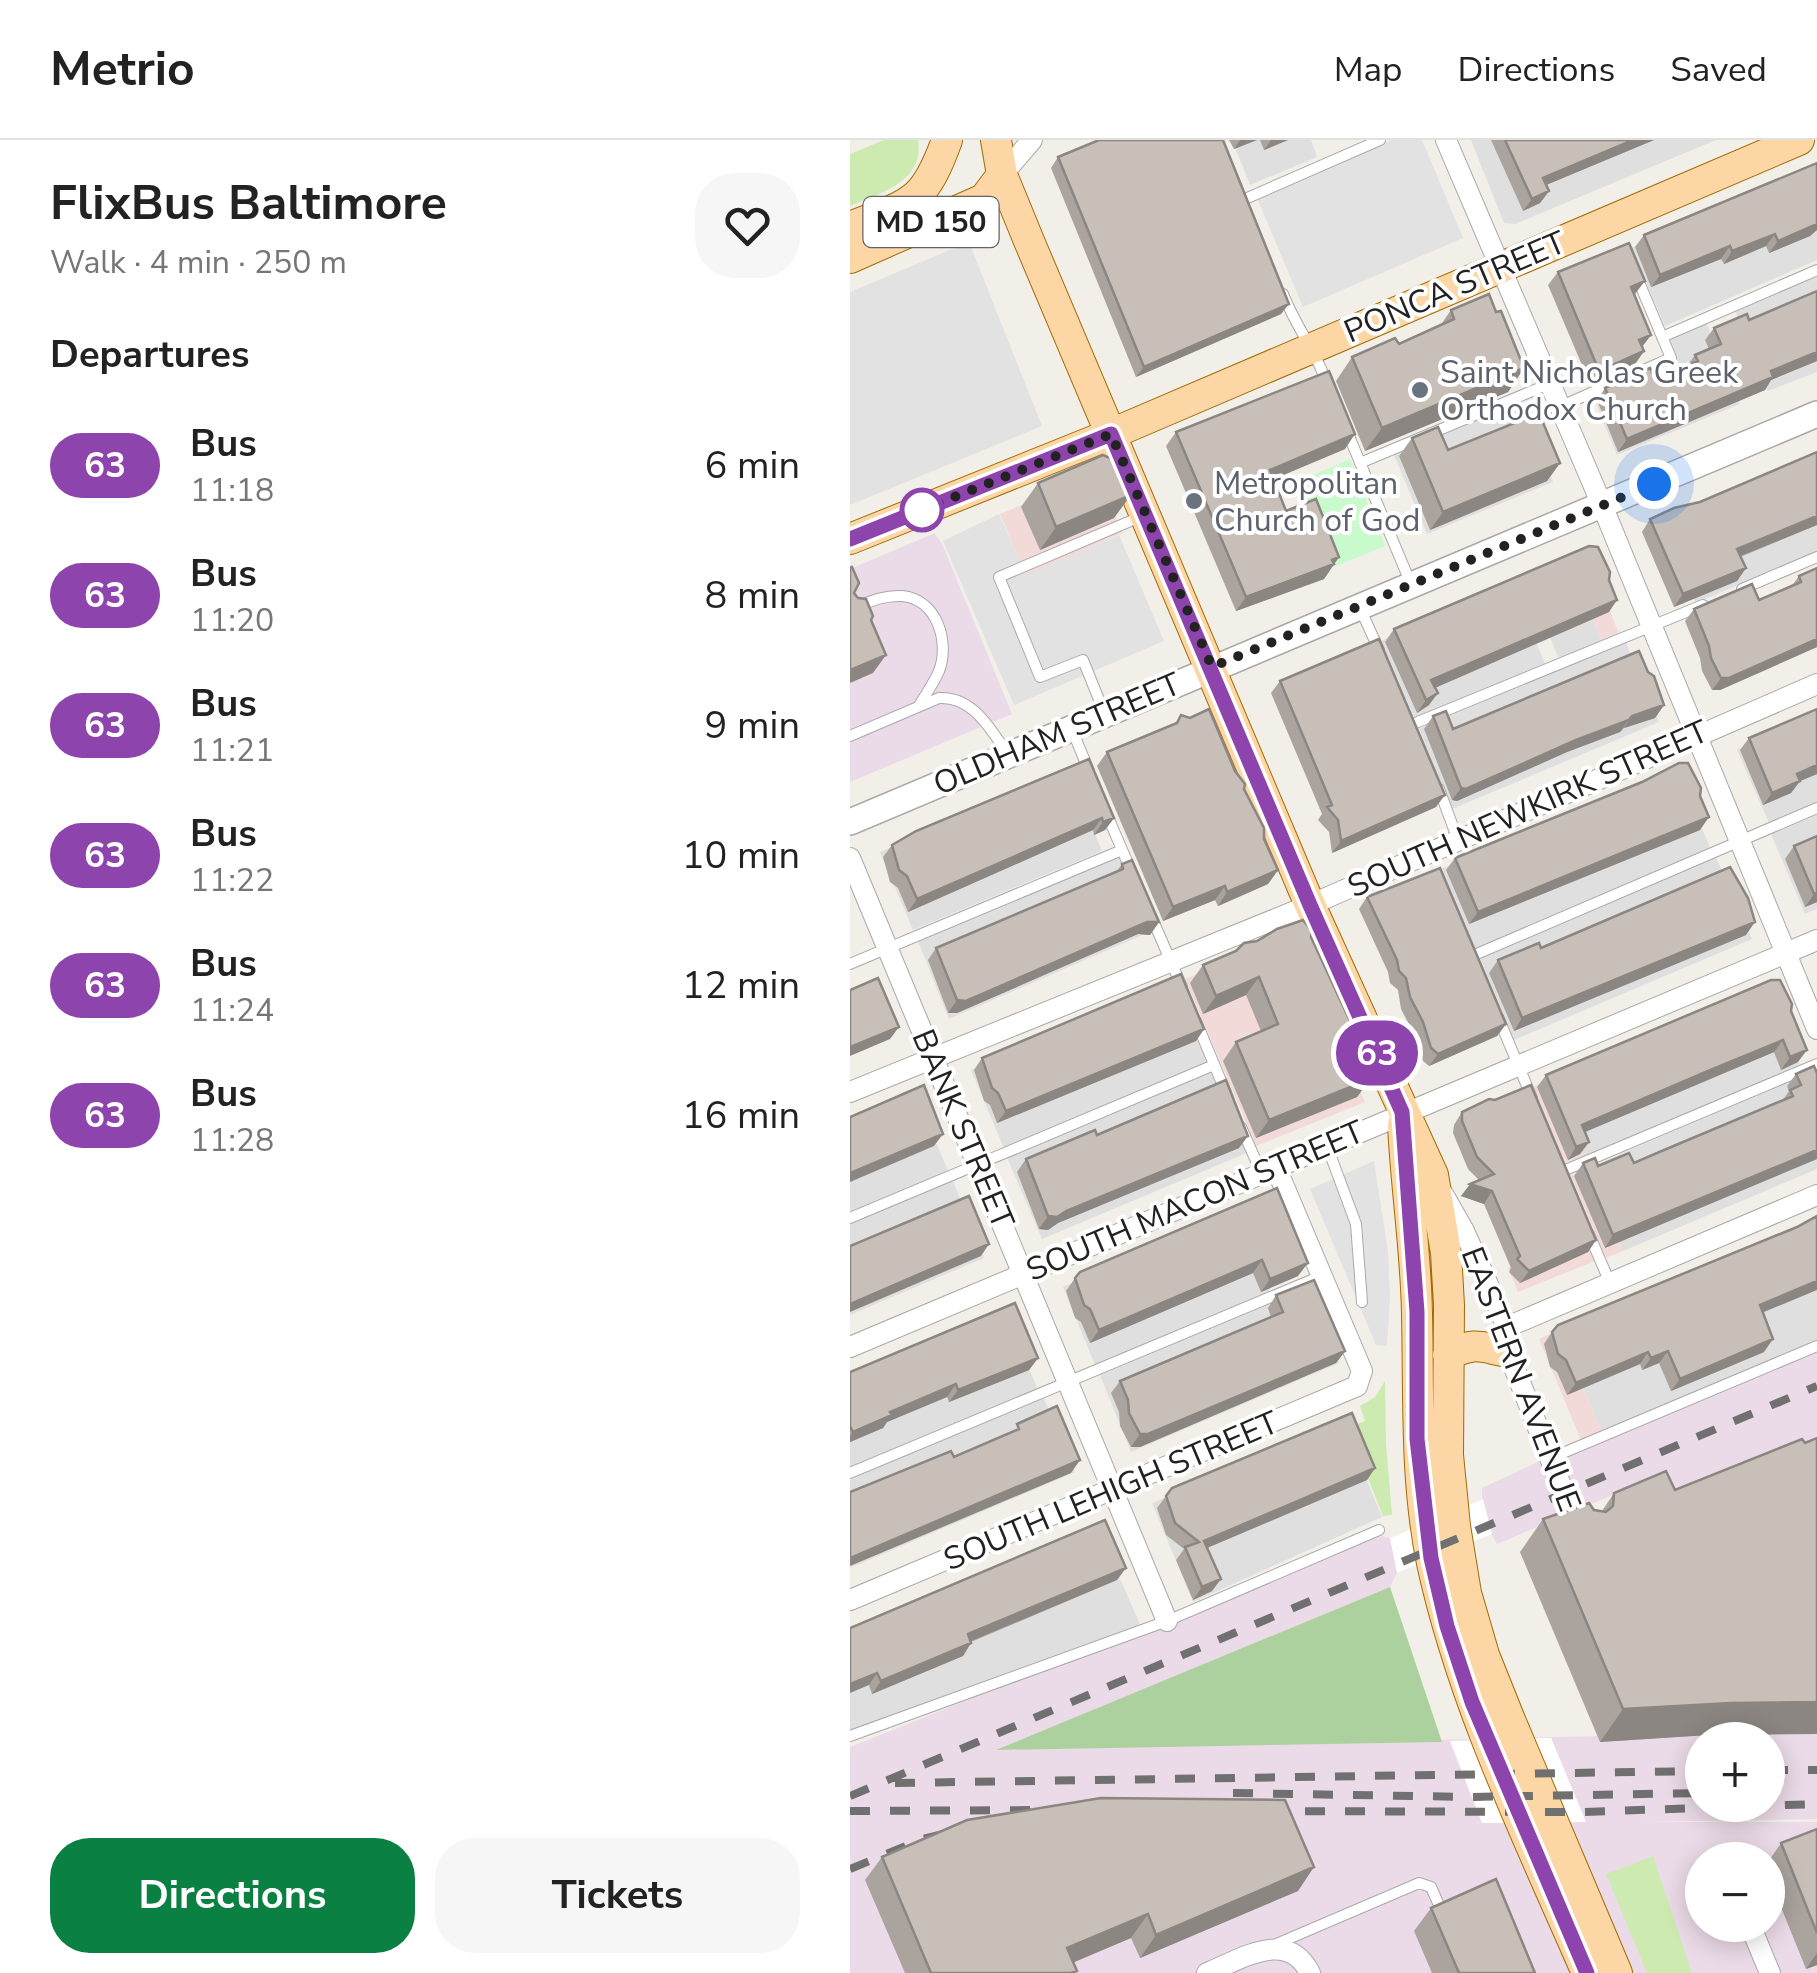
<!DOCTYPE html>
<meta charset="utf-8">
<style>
body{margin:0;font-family:"Nunito Sans",sans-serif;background:#f6f6f6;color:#222;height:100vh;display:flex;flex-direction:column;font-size:38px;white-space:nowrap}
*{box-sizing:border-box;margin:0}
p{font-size:32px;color:#767676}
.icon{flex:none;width:55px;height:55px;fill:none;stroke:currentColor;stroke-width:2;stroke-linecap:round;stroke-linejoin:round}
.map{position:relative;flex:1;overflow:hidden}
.drawer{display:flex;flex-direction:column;background:#fff;width:850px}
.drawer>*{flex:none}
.badge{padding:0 20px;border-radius:32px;font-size:35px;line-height:65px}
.controls{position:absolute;left:835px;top:1582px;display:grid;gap:20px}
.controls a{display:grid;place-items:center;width:100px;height:100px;border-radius:50%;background:#fff;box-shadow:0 5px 25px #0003;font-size:50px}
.you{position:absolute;width:50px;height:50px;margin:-25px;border:8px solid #fff;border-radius:50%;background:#1a73e8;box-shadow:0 0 0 15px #1a73e833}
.map>.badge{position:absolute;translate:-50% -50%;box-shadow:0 0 0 5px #fff}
h2{padding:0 50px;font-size:38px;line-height:90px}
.round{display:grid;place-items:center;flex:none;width:105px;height:105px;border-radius:40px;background:#f6f6f6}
.overview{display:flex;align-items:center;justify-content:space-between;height:170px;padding:0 50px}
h1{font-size:48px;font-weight:700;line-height:75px}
.action{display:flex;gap:20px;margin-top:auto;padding:20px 50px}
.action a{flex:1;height:115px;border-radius:40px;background:#0b8043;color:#fff;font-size:40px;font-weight:700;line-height:115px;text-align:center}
.action a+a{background:#f6f6f6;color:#222}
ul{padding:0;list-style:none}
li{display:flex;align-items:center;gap:30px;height:130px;padding:0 50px}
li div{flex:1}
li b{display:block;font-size:38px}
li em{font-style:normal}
li .badge{min-width:110px;font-weight:700;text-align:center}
header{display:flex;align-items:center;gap:60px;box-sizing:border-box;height:140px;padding:0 50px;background:#fff;border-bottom:2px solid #e0e0e0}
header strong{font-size:48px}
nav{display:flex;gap:55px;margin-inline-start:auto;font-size:35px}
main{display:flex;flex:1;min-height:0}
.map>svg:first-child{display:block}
.residential{fill:#e0dfdf}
.commercial{fill:#f2dad9}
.industrial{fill:#ebdbe8;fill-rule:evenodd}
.grass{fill:#cdebb0}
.forest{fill:#add19e}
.park{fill:#c8facc}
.parking{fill:#e2e2e2}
.pier{fill:#fff}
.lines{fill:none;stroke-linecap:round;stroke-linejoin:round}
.service-casing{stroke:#a9a9a9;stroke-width:12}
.minor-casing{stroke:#a9a9a9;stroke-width:22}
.tertiary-casing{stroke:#a9a9a9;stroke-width:28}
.primary-casing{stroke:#a06b00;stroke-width:32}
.service{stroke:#fff;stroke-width:10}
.minor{stroke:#fff;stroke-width:20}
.tertiary{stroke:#fff;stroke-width:25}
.primary{stroke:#fcd6a4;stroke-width:30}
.rail{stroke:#707070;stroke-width:8;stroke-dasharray:20 20;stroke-linecap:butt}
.wall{fill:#aba49e}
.shaded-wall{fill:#8b8681}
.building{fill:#c7bfb8;stroke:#8b8681;stroke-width:2.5}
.line-casing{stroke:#fff;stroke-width:22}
.line{stroke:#8e44ad;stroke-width:15}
.walk{stroke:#222;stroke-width:10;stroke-dasharray:0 18}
.worship-dot{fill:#6b7280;stroke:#fff;stroke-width:4}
.stop-dot{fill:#fff;stroke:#8e44ad;stroke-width:5}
.labels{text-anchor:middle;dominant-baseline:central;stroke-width:8;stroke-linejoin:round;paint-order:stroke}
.shield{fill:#fff;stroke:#646464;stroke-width:2.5}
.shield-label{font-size:30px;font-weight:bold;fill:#222}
.street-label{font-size:32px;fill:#222;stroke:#fff}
.worship-label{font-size:32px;fill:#5b616d;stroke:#fff;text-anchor:start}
</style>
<header>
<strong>Metrio</strong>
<nav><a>Map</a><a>Directions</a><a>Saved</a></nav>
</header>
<main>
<section class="drawer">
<div class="overview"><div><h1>FlixBus Baltimore</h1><p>Walk · 4 min · 250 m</p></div><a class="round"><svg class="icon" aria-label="heart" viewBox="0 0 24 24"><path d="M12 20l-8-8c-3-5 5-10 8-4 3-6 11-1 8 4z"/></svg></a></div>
<h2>Departures</h2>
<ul>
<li><span class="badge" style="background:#8e44ad;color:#fff">63</span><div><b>Bus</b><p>11:18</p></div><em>6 min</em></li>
<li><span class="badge" style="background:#8e44ad;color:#fff">63</span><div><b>Bus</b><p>11:20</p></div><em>8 min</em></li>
<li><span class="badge" style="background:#8e44ad;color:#fff">63</span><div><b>Bus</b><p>11:21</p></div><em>9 min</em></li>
<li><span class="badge" style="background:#8e44ad;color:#fff">63</span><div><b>Bus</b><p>11:22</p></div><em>10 min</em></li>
<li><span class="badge" style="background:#8e44ad;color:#fff">63</span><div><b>Bus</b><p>11:24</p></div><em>12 min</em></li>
<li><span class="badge" style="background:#8e44ad;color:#fff">63</span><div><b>Bus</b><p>11:28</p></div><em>16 min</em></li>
</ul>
<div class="action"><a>Directions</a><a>Tickets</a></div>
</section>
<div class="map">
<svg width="967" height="1833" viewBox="0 0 967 1833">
<rect width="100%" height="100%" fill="#f2efe9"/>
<!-- residential -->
<path class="residential" d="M382 0H461L467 17 400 45Z
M621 0H866L665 84 654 83Z
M967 28V120L815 186 781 108Z
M967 135V232L918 251 885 171Z
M856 182 890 264 767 315 743 256 827 221 818 198Z
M669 260 703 342 577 394 543 313Z
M967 316V411L846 463 811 382Z
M719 421 753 504 709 519 676 439Z
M663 445 695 524 565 579 531 501Z
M775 500 809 582 602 669 569 589Z
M967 576V665L920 685 887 610Z
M828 630 861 710 624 809 591 729Z
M220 635 252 711 63 790 30 712Z
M967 675V769L955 774 921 694Z
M271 714 304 790 99 879 68 801Z
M866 717 902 799 664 900 630 818Z
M326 844 360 922 154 1008 121 930Z
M920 846 951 928 731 1017 699 940Z
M363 928 399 1012 192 1099 156 1015Z
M955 935 967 963V1029L773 1111 738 1028Z
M66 955 99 1033 0 1074V983Z
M103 1041 134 1118 0 1175V1084Z
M386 1071 421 1153 245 1225 213 1147Z
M967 1080V1201L752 1292 708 1190Z
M457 1147 489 1223 281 1312 250 1235Z
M156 1173 188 1250 0 1330V1239Z
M193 1256 225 1332 0 1428V1340Z
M493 1283 532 1377 343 1462 302 1363Z
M248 1388 292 1489 0 1591V1494Z"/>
<!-- commercial -->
<path class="commercial" d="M250 333 272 393 176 436 150 374Z
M737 414 770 496 753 504 719 421Z
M444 794 515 962 406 1006 335 839Z
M699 940 731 1017 713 1024 681 948Z
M738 1028 773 1111 755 1118 721 1036Z
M735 1096 745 1121 668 1152 658 1128Z
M708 1190 752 1292 731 1300 689 1199Z"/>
<!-- industrial -->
<path class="industrial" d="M85 393 93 406 162 574 0 642V429Z
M967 1206V1679L792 1682H967V1833H0V1607L530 1396 540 1398 589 1377 632 1359V1348L752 1292ZM786 1345 793 1364 670 1412 747 1596 150 1610 540 1447 547 1433 641 1394 647 1404ZM852 1600H918V1665H852ZM852 1720H918V1785H852Z"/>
<!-- grass -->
<path class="grass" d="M34 0H68C75 42 30 53 0 66V14Z
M535 1241 536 1304 542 1375 533 1376 498 1288 515 1281 510 1266 525 1257Z
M803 1716 842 1833H797L756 1734Z"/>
<!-- forest -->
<path class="forest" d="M540 1447 592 1602 146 1610Z"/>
<!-- park -->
<path class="park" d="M500 319 535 406 486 426 449 341Z"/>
<!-- parking -->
<path class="parking" d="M542 0H572L613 98 453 167 407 58Z
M119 102 192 286 0 365V152Z
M149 374 176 435 269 395 314 501 164 565 93 401Z
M524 1021 538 1112 540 1157 537 1206 526 1205 460 1049Z"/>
<!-- pier -->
<path class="pier" d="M633 1359 642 1394 547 1433 540 1398Z
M701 1598 736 1682 632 1683 600 1601Z"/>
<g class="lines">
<defs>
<path id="service" d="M395 59 530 0
M433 154C445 185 465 210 476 241
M812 197 967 130
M709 267 821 218 786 135
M496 289 561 444
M510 323 699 244
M892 449 967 417
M509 466 529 510
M6 467C21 461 35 455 52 456 87 459 100 502 89 531 84 543 75 555 69 566
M254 572 233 520 190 537 149 437 290 377
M563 584 853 465
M223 592 239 631
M0 596 89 558C123 556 140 589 158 614
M589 649 608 700
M255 670 282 733
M301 776 332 847
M622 816 967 668
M0 824 272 710
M648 877 682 958
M346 881 376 953
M391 987 411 1032
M477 1006 506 1084 512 1162
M713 1031 967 924
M0 1078 364 925
M739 1094 760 1143
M701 1318 967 1206
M0 1333 471 1136
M0 1596 317 1481 529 1390
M424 1805 569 1743 581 1747 592 1772"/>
<path id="minor" d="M596 0 752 365 967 889
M152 35 182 0
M0 718 317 1481
M0 952 460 765 967 544
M593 1054 614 1091 657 1187 658 1212 729 1391
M657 1187 967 1055
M0 1207 967 800
M0 1460 507 1246 512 1231 427 1030
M900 1785 920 1833
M357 1833C392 1819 437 1788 460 1833"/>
<path id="tertiary" d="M0 682 967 274"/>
<path id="primary" d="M146 0 152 35 179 101 460 765 583 1035 596 1113 599 1165 598 1315 605 1386 616 1453 634 1515 660 1580 767 1833
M0 87C61 62 73 66 97 0
M0 118 134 59 152 35
M0 399 261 294 949 0
M553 985C556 1048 566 1111 567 1174 569 1258 565 1340 582 1423 613 1566 679 1699 737 1833
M598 1215C626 1201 630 1207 658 1212"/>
</defs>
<!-- service casing -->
<use href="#service" class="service-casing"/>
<!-- minor casing -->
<use href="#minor" class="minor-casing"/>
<!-- tertiary casing -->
<use href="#tertiary" class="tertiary-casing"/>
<!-- primary casing -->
<use href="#primary" class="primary-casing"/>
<!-- service -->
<use href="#service" class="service"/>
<!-- minor -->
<use href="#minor" class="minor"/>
<!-- tertiary -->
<use href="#tertiary" class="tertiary"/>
<!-- primary -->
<use href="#primary" class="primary"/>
<!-- rail -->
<path class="rail" d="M918 1630H967
M45 1643 852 1631
M383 1653 621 1657 852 1653
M0 1656 967 1246
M0 1671 205 1670
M415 1671 732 1672 967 1664
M0 1729 73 1699 101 1692"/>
</g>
<!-- wall -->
<path class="wall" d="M379 0H407L384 9Z
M410 0H438L414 10Z
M641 0H804L696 45 699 51 690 63 673 71Z
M208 17 431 174 286 237 201 28Z
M967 23V90L960 96 919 113 916 106 874 124 871 119 801 147 785 107 794 95Z
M708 132 785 154 801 195 792 207 794 211 785 224 740 244 698 145Z
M967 151V221L921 240 915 250 768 312 747 260 755 248 805 239 837 226 845 215 859 209 855 200 864 188 899 180Z
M601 170 646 172 674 228 658 252 515 311 486 241 502 217 549 204 590 186Z
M326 292 495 309 423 339 436 371 489 417 474 439 386 471 316 306Z
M562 298 598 310 710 323 697 341 580 390 549 316Z
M967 312V385L890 417 896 428 887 441 824 467 792 392 800 379 850 362Z
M188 343 264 378 190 410 171 367Z
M967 428V507L870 550H862L852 531 850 518 835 481 844 469 909 460 941 447 949 436Z
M759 440V472L585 548 579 565 567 573 535 502 544 489Z
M798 532 814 565 805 578 774 588 770 592 717 612 607 661 602 660 574 589 583 576 603 589Z
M430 541 586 667 482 713 479 692 468 680 472 674 421 553Z
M967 569V634L950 641 941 653 913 665 890 610 899 598Z
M331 575 385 631 428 730 418 744 368 766 365 760 313 781 247 626 257 612 325 584Z
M264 678 255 690 244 695 243 690 58 772 48 748 40 742 33 717 42 705 66 691Z
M850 690 619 784 596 730 605 718Z
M967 696V762L955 767 935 719 944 706Z
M272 724 309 782 300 795 288 794 107 873H98L78 820 86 808 267 731Z
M517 757 656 884 647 896 579 926 573 921 564 894 551 869 548 850 540 843 538 832 509 769Z
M896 795 664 891 639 833 648 820 691 808Z
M461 797 520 939 507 957 406 998 373 921 386 902 411 891 396 855 353 874 340 843 353 825Z
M941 871 948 922 931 930 924 912 735 992 739 1002 730 1014 718 1020 687 947 696 935Z
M354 889 346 901 147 983 140 965 134 961 124 930 132 918Z
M964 926 967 1019 755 1108 724 1036 733 1023 748 1026 784 1023 933 960 939 951 937 946 946 934Z
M612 972 746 1100 738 1112 670 1143 659 1132 661 1128 634 1064 611 1056 629 1040 618 1029 603 993 604 985Z
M247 995 389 1008 208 1083 198 1090 189 1089 167 1032 176 1019Z
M427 1048 448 1136 411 1152 403 1133 240 1203 231 1182 225 1178 216 1151 225 1138Z
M426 1155 495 1211 486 1223 290 1307H281L270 1286 269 1272 261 1253 270 1241 421 1177 418 1168Z
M913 1172 914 1212 821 1251 809 1223 792 1230 790 1224 717 1255 707 1232 700 1227 694 1204 702 1192Z
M188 1218 179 1230 99 1262 97 1257 37 1282 33 1288 0 1302V1232Z
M967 1298V1594L858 1595 750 1602 670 1412 693 1379 752 1371 764 1353 825 1350Z
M525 1328 517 1340 357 1408 362 1451 343 1460 326 1420 334 1409 316 1395 307 1368 316 1356Z
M267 1440 121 1502 113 1516 22 1554 0 1488Z
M967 1689V1825L956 1829 918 1735V1722L931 1703Z
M32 1717 448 1751 290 1818 281 1798 223 1822 225 1833H55L15 1740Z
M581 1768 685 1833H582L564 1791Z"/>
<!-- shaded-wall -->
<path class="shaded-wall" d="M390 0H407L384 9Z
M421 0H438L414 10Z
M783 0H804L684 50 693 38Z
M699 51 690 63 673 71 682 59Z
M967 82V90L960 96 919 113 928 101Z
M925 94 916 106 874 124 882 111Z
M880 106 871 119 801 147 810 135Z
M795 141 785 154 772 160 781 147Z
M439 164 431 174 286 237 294 227Z
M801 195 791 208 789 200Z
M794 211 785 224 740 244 749 231Z
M967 212V221L921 240 915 250 768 312 777 299 921 231Z
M674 228 658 252 515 311 532 288Z
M505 294 495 309 410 345 420 330Z
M710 323 697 341 580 390 593 372Z
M281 355 264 378 190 410 206 387Z
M967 376V385L878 421 887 409Z
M489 417 474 439 386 471 396 457Z
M896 428 887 441 824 467 833 454Z
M767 460 759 472 573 553 581 540Z
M967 499V507L870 550H862L871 538Z
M36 515 23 533 0 543V530Z
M588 553 579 565 567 573 576 560Z
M814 565 805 578 774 588 782 576Z
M779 580 770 592 717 612 607 661 602 660 611 648 726 600Z
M967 625V634L950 641 941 653 913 665 922 653 947 634Z
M595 655 586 667 482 713 491 701Z
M859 677 850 690 619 784 628 772Z
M252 678 243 690 58 772 67 759Z
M264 678 255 690 244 695 253 682Z
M428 730 418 744 368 766 377 752Z
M375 746 365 760 313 781 323 767Z
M967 753V762L955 767 964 754Z
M297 782H309L300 795 288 794 107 873H98L107 860Z
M905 782 896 795 664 891 672 878Z
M409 837 396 855 353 874 366 856Z
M656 884 647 896 579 926 588 914Z
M49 887 40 899 0 916V907Z
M354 889 346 901 147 983 156 971Z
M933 900 924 912 723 997 732 985Z
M957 910 948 922 931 930 940 917Z
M520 939 507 957 406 998 419 980Z
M93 994 84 1006 0 1042V1033Z
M398 996 389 1008 208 1083 198 1090 189 1089 198 1076 216 1071Z
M739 1002 730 1014 718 1020 726 1007Z
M967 1010V1019L755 1108 763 1095Z
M620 1044 642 1051 634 1064 611 1056Z
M746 1100 738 1112 670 1143 679 1131Z
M139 1104 131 1116 0 1172V1164Z
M412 1120 403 1133 240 1203 249 1190Z
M458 1123 448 1136 411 1152 420 1139Z
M967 1141V1150L902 1177 910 1165Z
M923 1199 914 1212 821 1251 830 1239Z
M495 1211 486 1223 290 1307H281L290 1294Z
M818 1211 809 1223 792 1230 801 1218Z
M798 1212 790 1224 717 1255 726 1243Z
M188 1218 179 1230 99 1262 108 1250Z
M106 1244 97 1257 37 1282 33 1288 0 1302V1296L3 1292 40 1272Z
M230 1320 221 1333 0 1426V1418Z
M525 1328 517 1340 345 1413 354 1401Z
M276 1428 267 1440 109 1506 118 1494Z
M371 1439 362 1451 343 1460 352 1447Z
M121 1503 113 1516 22 1554 31 1541Z
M27 1533 19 1545 0 1553V1544Z
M967 1562V1594L858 1595 750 1602 773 1569 881 1563Z
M464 1727 448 1751 290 1818 306 1795Z
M298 1774 281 1798 201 1832 217 1808Z
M967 1813V1825L956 1829Z"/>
<!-- building -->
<path class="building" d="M249 0H373L439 164 294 227 208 17Z
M655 0H783L693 38 699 51 682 59Z
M967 23V84L928 101 925 94 882 111 880 106 810 135 794 95Z
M779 103 795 141 781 147 801 195 789 200 794 211 749 231 708 132Z
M967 151V212L921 231 923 237 777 299 755 248 800 228 805 239 848 221 845 215 871 204 864 188 897 174 899 180Z
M639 154 646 172 651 171 674 228 532 288 502 217 545 198 549 204 604 179 601 170Z
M479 231 505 294 420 330 436 371 466 359 489 417 482 420 484 424 396 457 326 292Z
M689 273 710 323 593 372 562 298 588 287 598 310Z
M967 312V376L887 409 896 428 833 454 800 379 824 368 850 362Z
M253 315 267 321 281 355 206 387 188 343Z
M739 406 748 407 760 432 759 440 767 460 581 540 588 553 576 560 544 489Z
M2 427 9 443 4 453 8 458 16 459 23 476 21 480 36 515 0 530V428Z
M967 428V499L879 538H871L861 518 859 506 844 469 902 444 909 460 951 442 949 436Z
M529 499 595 655 491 701 488 680 477 667 482 665 430 541Z
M789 511 798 532 804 536 814 565 782 576 779 580 726 600 616 649 611 648 583 576 596 571 603 589Z
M359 569 385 631 395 644 394 649 414 688V699L428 730 377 752 375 746 323 767 257 612 327 583 331 575 340 578Z
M967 569V625L947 634 950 641 922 653 899 598Z
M239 619 264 678 253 682 252 678 67 759 57 736 49 730 42 705 66 691Z
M829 623H838L851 648 850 656 859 677 628 772 605 718 792 642Z
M967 696V753L964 754 944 706Z
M282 720 309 782H297L116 861 107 860 86 808 273 729 272 724Z
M880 727 898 758 905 782 672 878 648 820 689 803 691 808Z
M590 728 656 884 588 914 581 908 573 882 560 857 556 838 549 831 547 820 517 757Z
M453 780 462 791 461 797 501 883 500 893 520 930V939L419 980 386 902 428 884 409 837 366 856 353 825 386 811 394 803 407 801 427 789Z
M331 834 354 889 156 971 148 953 142 948 132 918Z
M28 838 49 887 0 907V850Z
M921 840H930L942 864 941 871 957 910 940 917 933 900 858 931 732 985 739 1002 726 1007 696 935Z
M964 926 967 933V1010L763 1095 733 1023 745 1018 748 1026 779 1013 784 1023 814 1010 943 956 940 950 951 945 946 934Z
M376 940 398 996 216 1071 207 1077 198 1076 176 1019 245 990 247 995Z
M74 945 93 994 0 1033V977Z
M681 945 746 1100 679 1131 667 1119 670 1116 642 1051 620 1044 644 1034 627 1017 612 981V972L639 959 645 960Z
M427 1048 458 1123 420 1139 412 1120 249 1190 240 1169 234 1165 225 1138 230 1132Z
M119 1056 139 1104 0 1164V1106Z
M967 1076V1141L910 1165 923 1199 830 1239 818 1211 801 1218 798 1212 726 1243 716 1220 708 1214 702 1192 708 1185 947 1087Z
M464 1140 495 1211 298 1294H290L279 1273 278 1260 270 1241 433 1172 426 1155Z
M165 1163 188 1218 108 1250 106 1244 40 1272 42 1275 3 1292 1 1288 0 1289V1232Z
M207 1266 230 1320 0 1418V1352L101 1311 104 1317 169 1289 167 1284Z
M502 1273 525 1328 354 1401 371 1439 352 1447 335 1407 349 1402 325 1383 316 1356 322 1348Z
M967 1298V1562L881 1563 773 1569 693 1379 739 1363 744 1370 756 1372 763 1366 764 1353 816 1331 825 1350 952 1299 955 1303Z
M255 1380 276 1428 118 1494 121 1503 31 1541 27 1533 0 1544V1488Z
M251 1658 435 1660 464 1727 306 1795 298 1774 217 1808 227 1831 221 1833H81L32 1717 117 1680Z
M967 1689V1793L931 1703Z
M646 1739 685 1833H609L581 1768Z"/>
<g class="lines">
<defs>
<path id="line" d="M0 399 261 294 460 765 552 972 567 1172V1299L581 1418 597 1486 622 1562 737 1833"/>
</defs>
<!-- line casing -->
<use href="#line" class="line-casing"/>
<!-- line -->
<use href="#line" class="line"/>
<!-- walk -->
<path class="walk" d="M72 370 261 294 362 527 804 344"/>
</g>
<!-- markers -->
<g class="worship-dot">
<circle cx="570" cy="250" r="10"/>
<circle cx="344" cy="361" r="10"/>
</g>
<circle class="stop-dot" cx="72" cy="370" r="20"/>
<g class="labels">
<!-- shield labels -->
<rect class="shield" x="13.5" y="57" width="135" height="50" rx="8"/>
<g class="shield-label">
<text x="81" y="82">MD 150</text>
</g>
<!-- street labels -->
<g class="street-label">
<text transform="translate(605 147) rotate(-23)">PONCA STREET</text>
<text transform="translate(207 594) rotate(-23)">OLDHAM STREET</text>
<text transform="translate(678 669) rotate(-24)">SOUTH NEWKIRK STREET</text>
<text transform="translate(113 989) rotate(67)">BANK STREET</text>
<text transform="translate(345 1061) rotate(-23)">SOUTH MACON STREET</text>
<text transform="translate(671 1239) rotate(69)">EASTERN AVENUE</text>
<text transform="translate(261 1351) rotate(-23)">SOUTH LEHIGH STREET</text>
</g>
<!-- worship labels -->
<g class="worship-label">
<text x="590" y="232">Saint Nicholas Greek<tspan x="590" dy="37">Orthodox Church</tspan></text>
<text x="364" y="343">Metropolitan<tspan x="364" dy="37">Church of God</tspan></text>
</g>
</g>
</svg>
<div class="controls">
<a>+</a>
<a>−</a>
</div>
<div class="you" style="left:804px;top:344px"></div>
<b class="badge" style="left:527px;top:913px;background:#8e44ad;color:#fff">63</b>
</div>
</main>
